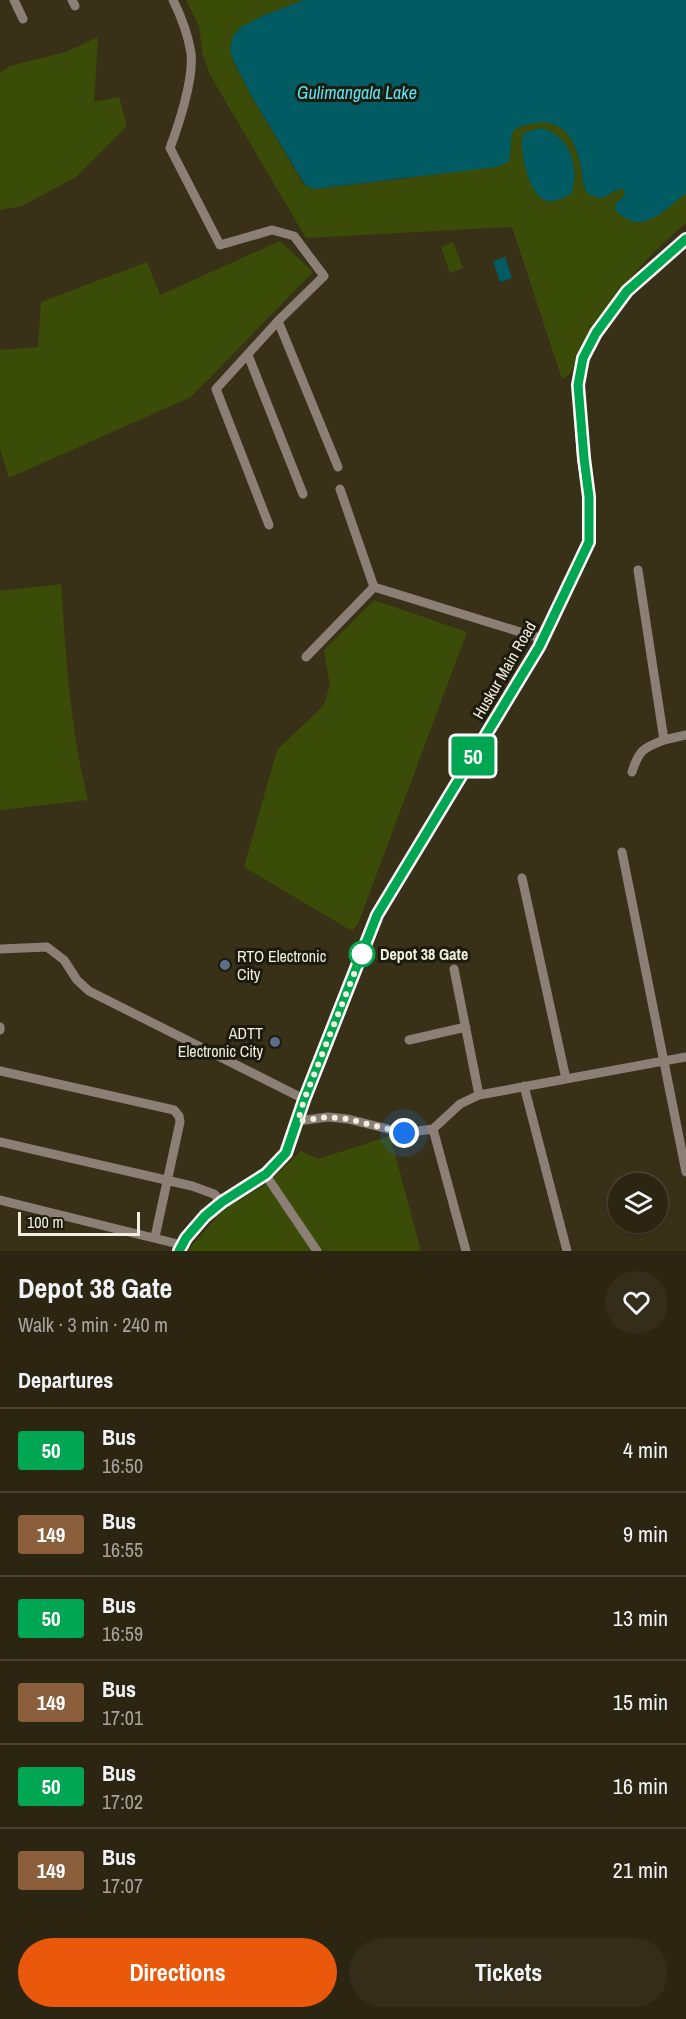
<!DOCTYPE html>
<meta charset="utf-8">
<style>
body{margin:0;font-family:"Archivo Narrow",sans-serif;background:#332d1a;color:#f1f3f6;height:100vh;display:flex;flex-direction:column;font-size:22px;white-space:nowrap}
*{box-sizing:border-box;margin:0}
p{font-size:20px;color:#a6a59f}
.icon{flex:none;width:33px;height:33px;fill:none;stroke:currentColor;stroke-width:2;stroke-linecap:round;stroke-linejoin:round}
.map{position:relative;height:1251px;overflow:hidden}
.drawer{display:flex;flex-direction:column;background:#2b2511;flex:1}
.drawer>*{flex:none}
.badge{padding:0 12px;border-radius:4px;font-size:21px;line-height:39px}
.tools{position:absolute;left:608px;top:1173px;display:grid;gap:12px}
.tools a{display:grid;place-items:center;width:60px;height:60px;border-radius:50%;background:#2b2511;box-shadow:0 2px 4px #0004,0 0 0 2px #474231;font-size:30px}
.scale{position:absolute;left:18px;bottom:15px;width:122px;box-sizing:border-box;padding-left:6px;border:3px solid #f3efdf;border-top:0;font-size:16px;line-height:21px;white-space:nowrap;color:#f3efdf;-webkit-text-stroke:4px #1d1a0e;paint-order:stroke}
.you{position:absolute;width:30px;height:30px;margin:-15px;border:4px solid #fff;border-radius:50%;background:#1a73e8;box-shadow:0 0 0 9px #1a73e833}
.map>.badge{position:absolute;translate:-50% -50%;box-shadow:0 0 0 3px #fff}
h2{padding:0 18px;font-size:22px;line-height:54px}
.round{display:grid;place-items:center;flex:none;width:63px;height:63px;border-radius:32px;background:#332d1a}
.summary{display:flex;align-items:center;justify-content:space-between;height:102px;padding:0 18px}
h1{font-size:28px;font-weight:700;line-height:45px}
.action{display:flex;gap:12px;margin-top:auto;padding:12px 18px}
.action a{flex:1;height:69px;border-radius:36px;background:#ea580c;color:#fff;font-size:24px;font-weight:700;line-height:69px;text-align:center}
.action a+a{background:#332d1a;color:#f1f3f6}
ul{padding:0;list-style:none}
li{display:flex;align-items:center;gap:18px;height:84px;padding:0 18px;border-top:2px solid #474231}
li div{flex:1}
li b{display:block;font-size:22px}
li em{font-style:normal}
li .badge{min-width:66px;font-weight:700;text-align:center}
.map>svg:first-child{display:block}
.green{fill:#3a4c07}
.water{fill:#005b62}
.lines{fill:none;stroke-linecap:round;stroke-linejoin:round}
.minor{stroke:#8b7f76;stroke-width:9}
.major{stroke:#e5cbba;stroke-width:12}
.line-casing{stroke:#fff;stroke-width:14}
.line{stroke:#00a651;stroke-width:9}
.walk{stroke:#f3efdf;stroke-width:6;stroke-dasharray:0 10.8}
.stop-dot{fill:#fff;stroke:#00a651;stroke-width:3}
.service-dot{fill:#5c6f8a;stroke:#1d1a0e;stroke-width:2}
.labels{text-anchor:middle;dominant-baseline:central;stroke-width:6;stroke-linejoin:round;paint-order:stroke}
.street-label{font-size:16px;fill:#f3efdf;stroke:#1d1a0e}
.stop-label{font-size:16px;font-weight:bold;fill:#f3efdf;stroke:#1d1a0e;text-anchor:start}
.poi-label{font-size:16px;fill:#f3efdf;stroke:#1d1a0e;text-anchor:start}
.water-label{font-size:18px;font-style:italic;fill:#58e6f5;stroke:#1d1a0e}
</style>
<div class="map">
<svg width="686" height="1251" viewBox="0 0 686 1251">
<rect width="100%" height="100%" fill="#393117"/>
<!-- green -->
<path class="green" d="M186 0H304L262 16 232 58 252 97 304 185 313 189 409 178 510 155C511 148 509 137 513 131 519 121 552 119 561 127 577 141 582 168 584 188L602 198 620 189H623L625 195 616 203 661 212 686 193V223C636 265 597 314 570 374L562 379 512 227 306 238 210 75 203 55 199 26Z
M98 37 94 102 119 97 127 126 76 177 22 206 0 210V73L10 66 66 52Z
M280 241 313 272 191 397 9 478 0 449V350L38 347 41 302 147 262 160 295Z
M453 242 463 268 450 273 441 247Z
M61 584C66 656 70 729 88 800L0 810V591Z
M374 600 467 632 358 924 352 931 244 867 277 750 324 705 330 685 324 650Z
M390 1136 421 1251H187L224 1209 265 1185 301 1151 318 1159Z"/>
<!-- water -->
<path class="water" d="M304 0H686V193C673 203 653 224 636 222 628 221 621 215 615 210L616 203 625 195 623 189H619L602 198C598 197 592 197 589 194 583 190 583 180 582 173 578 146 567 118 535 123 502 129 515 135 509 162L496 167 313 189 305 185 252 97 232 58 230 49 233 36 241 27 262 16Z
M540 128C569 133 581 168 571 194 563 198 554 204 544 200 529 194 517 146 524 133Z
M505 257 512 278 500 282 493 261Z"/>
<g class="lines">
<!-- minor -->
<path class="minor" d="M14 0 23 19
M72 0 75 6
M173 0C181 16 188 35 191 53 194 78 179 124 170 148L220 245 272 230 294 236 324 276 278 321 338 467
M248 355 303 494
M269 525 216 389 278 321
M638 570 664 740 686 735
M374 587 543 639
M306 657 374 587 340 489
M632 772C639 750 643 748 664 740
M622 852 686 1172
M522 878 566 1079
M0 949 47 947 64 960 77 980 89 991 304 1099
M454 969 479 1095
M0 1030V1027
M409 1040 466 1027
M0 1071 174 1110 179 1116 180 1122 155 1237
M524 1086 567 1251
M298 1121 328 1117 348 1119 404 1133 433 1129 466 1251
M433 1129 460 1104 479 1095 686 1057
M0 1142 192 1186 214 1194 222 1202
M265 1174 317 1251
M0 1200 182 1245"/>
<!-- major -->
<path class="major" d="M179 1251 186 1238 205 1216 222 1202 265 1174 286 1153 304 1099 377 915 539 647 589 542V497L583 458 578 385 583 358 596 333 627 291 686 239"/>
</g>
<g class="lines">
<defs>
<path id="line" d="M179 1251 186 1238 205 1216 222 1202 266 1174 286 1153 304 1100 377 915 539 647 589 542V497L584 458 578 385 583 358 596 333 627 291 686 239"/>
</defs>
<!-- line casing -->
<use href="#line" class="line-casing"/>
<!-- line -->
<use href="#line" class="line"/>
<!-- walk -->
<path class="walk" d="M362 954 304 1100 298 1121 328 1117 348 1119 404 1133"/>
</g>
<!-- markers -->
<circle class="stop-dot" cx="362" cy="954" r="12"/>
<g class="service-dot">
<circle cx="225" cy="965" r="6"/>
<circle cx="275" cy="1042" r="6"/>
</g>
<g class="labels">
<!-- street labels -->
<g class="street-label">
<text transform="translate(504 670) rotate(-60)">Huskur Main Road</text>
</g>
<!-- stop labels -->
<g class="stop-label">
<text x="380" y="954">Depot 38 Gate</text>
</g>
<!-- poi labels -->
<g class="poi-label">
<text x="237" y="956">RTO Electronic<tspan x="237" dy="18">City</tspan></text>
<text x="263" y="1033" text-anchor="end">ADTT<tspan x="263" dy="18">Electronic City</tspan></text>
</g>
<!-- water labels -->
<g class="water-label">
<text x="357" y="92">Gulimangala Lake</text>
</g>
</g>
</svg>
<div class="tools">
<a><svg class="icon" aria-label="layers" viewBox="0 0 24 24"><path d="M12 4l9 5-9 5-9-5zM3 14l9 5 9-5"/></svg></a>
</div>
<div class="scale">100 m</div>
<div class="you" style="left:404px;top:1133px"></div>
<b class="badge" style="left:473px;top:756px;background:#00a651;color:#fff">50</b>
</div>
<section class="drawer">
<div class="summary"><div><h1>Depot 38 Gate</h1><p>Walk · 3 min · 240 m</p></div><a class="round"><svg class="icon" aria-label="heart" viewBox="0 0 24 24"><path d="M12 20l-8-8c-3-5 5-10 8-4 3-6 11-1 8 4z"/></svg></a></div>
<h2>Departures</h2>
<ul>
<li><span class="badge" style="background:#00a651;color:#fff">50</span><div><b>Bus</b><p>16:50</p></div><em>4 min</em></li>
<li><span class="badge" style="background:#8b5e3c;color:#fff">149</span><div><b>Bus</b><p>16:55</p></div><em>9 min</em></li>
<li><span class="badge" style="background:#00a651;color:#fff">50</span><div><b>Bus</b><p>16:59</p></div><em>13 min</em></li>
<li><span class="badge" style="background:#8b5e3c;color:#fff">149</span><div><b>Bus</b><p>17:01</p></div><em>15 min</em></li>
<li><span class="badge" style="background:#00a651;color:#fff">50</span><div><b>Bus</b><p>17:02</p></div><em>16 min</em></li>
<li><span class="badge" style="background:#8b5e3c;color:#fff">149</span><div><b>Bus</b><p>17:07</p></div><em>21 min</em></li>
</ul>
<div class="action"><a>Directions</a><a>Tickets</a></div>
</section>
